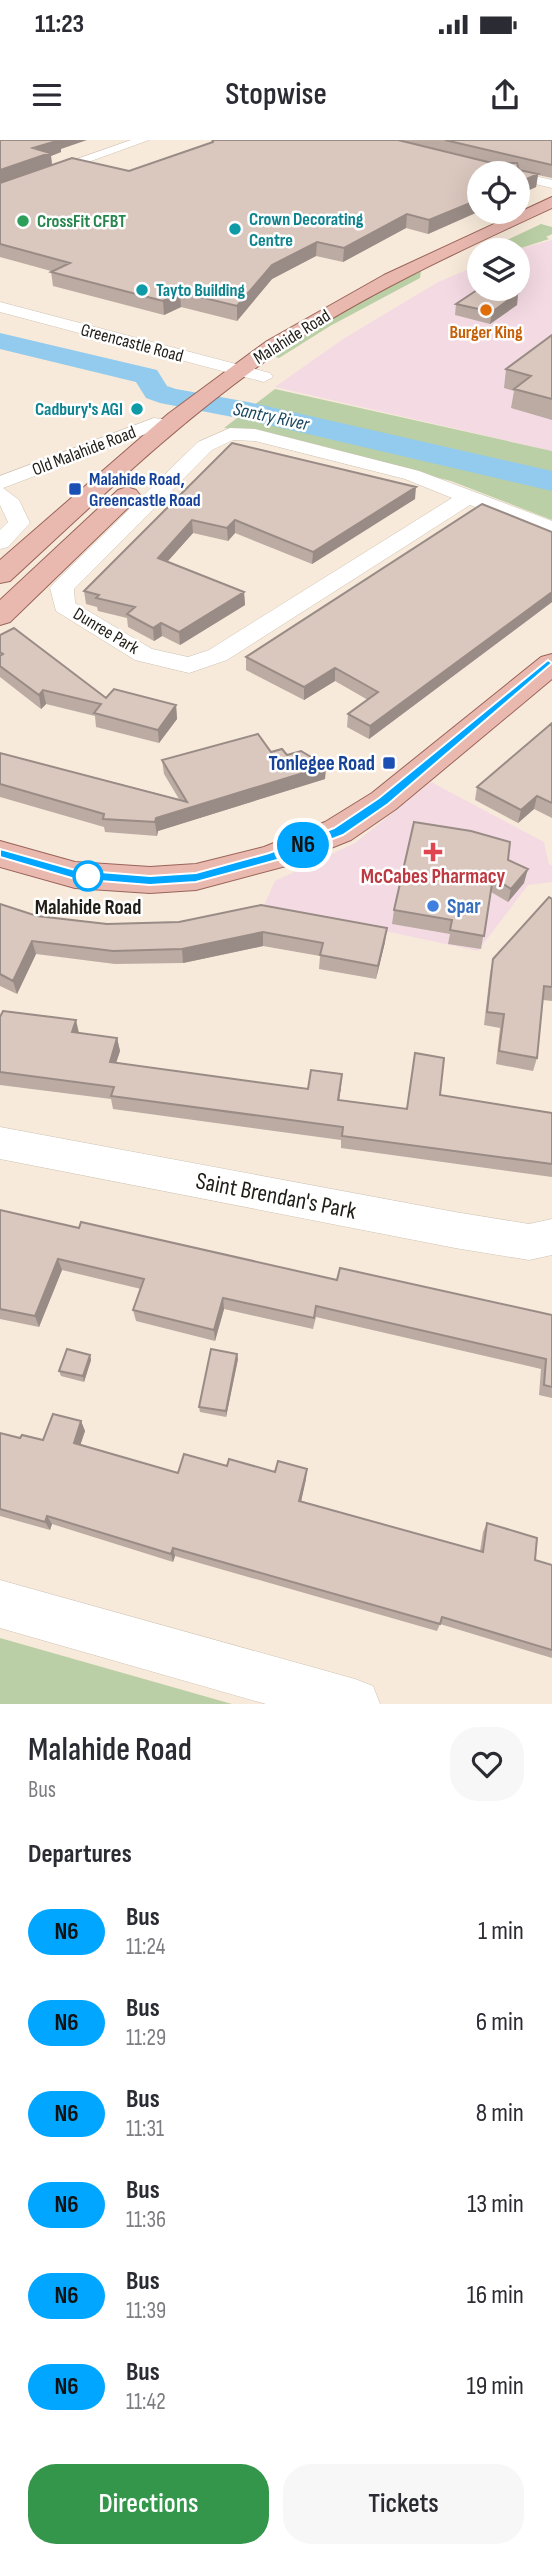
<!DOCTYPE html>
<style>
body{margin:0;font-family:"Sofia Sans Condensed",sans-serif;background:#f7f7f7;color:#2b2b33;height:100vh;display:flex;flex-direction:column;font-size:26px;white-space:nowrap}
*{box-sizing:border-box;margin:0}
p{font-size:23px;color:#7c7c81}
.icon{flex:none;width:38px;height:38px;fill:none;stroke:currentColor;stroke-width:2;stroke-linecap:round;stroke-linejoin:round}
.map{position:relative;height:1564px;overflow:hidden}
.side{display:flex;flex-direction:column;background:#fff;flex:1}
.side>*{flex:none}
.badge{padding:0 14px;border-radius:23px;font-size:24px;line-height:46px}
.fabs{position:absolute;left:467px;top:21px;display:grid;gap:14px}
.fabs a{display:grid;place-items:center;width:63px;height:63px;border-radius:50%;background:#fff;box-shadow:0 7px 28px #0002;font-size:35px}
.map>.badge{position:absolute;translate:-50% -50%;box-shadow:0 0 0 4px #fff}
h2{padding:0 28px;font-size:26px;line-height:63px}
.round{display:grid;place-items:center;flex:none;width:74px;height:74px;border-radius:28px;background:#f7f7f7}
.overview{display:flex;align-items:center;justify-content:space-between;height:119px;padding:0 28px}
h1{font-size:33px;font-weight:600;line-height:52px}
.action{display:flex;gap:14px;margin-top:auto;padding:14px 28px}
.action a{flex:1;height:80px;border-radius:28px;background:#34964b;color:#fff;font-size:28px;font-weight:600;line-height:80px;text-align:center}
.action a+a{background:#f7f7f7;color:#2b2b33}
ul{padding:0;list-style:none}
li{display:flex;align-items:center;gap:21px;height:91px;padding:0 28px}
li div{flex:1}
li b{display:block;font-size:26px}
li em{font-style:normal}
li .badge{min-width:77px;font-weight:700;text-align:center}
.status{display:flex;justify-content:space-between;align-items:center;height:49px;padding:0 35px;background:#fff;direction:ltr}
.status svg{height:19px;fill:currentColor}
header{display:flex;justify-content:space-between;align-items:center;height:91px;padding:0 28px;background:#fff;font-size:32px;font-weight:600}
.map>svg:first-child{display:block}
.commercial{fill:#f4dae3}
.green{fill:#bacfa5}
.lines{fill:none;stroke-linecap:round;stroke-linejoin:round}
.river{fill:#92cbed;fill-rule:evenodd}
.minor-casing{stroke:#cec2b3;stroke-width:1}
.major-casing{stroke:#9a6459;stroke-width:2}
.minor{fill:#fff;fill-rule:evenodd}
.major{fill:#e9b9b0;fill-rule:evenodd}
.wall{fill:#bbaba3}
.shaded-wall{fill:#998b85}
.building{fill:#dac7be;stroke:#998b85;stroke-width:2}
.line{fill:#00a6ff;stroke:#fff;stroke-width:2}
.leisure-dot{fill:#2e9e5b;stroke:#fff;stroke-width:2.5}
.culture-dot{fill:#0f9aa8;stroke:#fff;stroke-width:2.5}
.food-dot{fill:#e8710a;stroke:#fff;stroke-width:2.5}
.transit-dot{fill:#1a4fb4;stroke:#fff;stroke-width:2.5}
.health-dot{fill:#e0444e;stroke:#fff;stroke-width:2.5}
.stop-dot{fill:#fff;stroke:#00a6ff;stroke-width:3.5}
.shop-dot{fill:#3f7fe0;stroke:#fff;stroke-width:2.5}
.labels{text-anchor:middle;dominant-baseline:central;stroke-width:5;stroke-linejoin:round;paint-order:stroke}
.far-culture-label{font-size:18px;font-weight:bold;fill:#0d838f;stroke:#fff;text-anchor:start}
.far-leisure-label{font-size:18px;font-weight:bold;fill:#27864d;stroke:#fff;text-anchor:start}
.far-food-label{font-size:18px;font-weight:bold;fill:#c56008;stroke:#fff}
.far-street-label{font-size:18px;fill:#211d17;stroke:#fff}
.far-transit-label{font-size:18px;font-weight:bold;fill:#164399;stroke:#fff;text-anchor:start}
.far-water-label{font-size:19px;font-style:italic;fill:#19465e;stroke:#fff}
.transit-label{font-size:21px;font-weight:bold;fill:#164399;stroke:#fff;text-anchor:end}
.health-label{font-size:21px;font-weight:bold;fill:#be3a42;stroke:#fff}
.shop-label{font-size:21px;font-weight:bold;fill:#366cbe;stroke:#fff;text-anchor:start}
.stop-label{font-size:21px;font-weight:bold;fill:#211d17;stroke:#fff}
.near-street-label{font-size:24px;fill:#211d17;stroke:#fff}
</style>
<div class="status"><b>11:23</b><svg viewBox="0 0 49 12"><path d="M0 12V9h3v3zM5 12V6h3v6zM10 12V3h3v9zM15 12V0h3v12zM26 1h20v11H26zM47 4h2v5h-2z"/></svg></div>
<header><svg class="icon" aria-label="menu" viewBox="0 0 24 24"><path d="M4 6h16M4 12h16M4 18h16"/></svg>Stopwise<svg class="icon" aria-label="share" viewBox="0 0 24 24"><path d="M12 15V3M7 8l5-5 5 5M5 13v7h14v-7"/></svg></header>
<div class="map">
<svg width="552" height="1564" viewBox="0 0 552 1564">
<rect width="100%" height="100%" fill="#f7eada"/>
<!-- commercial -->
<path class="commercial" d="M552 100V311L275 247 343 199 438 142 479 125 480 149H518V110H515Z
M431 642 544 702 549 724 552 726V742L528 745 478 811 264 765 275 741 355 703Z"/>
<!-- green -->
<path class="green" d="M541 84 552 87V94L546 97 549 99 515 110H486Z
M418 131H421L420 138 330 186 279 218 272 216 351 167Z
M275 249 552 311V380L451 341 247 289 224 288Z
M0 1498 232 1564H0Z"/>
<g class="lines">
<!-- river -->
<path class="river" d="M0 193 157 230 167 246 176 249 248 262 552 331V351L248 280 160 263 146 258 136 242 0 209Z"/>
<defs>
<path id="minor" d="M131 0H149L0 54V46Z
M518 32 552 40V48L518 40V33H513Z
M0 162 270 233 273 237 264 242 0 172Z
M154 278 176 281 179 285 169 291 156 290 3 348 19 360 30 383 8 407 0 409V390L8 382 0 365V336Z
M230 288 255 289 419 331 552 381V396L470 365 227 520 189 533 135 520 56 471 50 448 54 443 198 302ZM233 300 255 301 405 339 452 358 209 510 188 517 152 509 75 463 74 449 212 310Z
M0 987 455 1072 529 1084 552 1079V1115L529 1120 455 1108 0 1019Z
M0 1440 355 1539 373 1546 380 1564H266L0 1488Z"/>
<path id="major" d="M552 57V68C459 111 365 154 280 211 182 278 97 361 10 441L0 443V420L168 274 267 201 384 135Z
M127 347 136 350 140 355 136 360 10 482 0 485V460L118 350Z
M552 514V539L396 669 351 700 286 726 196 750 150 753 75 748 0 727V701L75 722 150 727 196 724 264 707 325 682 372 653 541 517Z"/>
</defs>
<!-- minor casing -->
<use href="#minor" class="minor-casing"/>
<!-- major casing -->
<use href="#major" class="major-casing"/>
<!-- minor -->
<use href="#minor" class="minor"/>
<!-- major -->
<use href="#major" class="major"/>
</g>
<!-- wall -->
<path class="wall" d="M0 0 61 9V12L51 16 52 25 129 31 212 3 211 0H552V38L538 35 536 47 518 55V33H480V71L428 94 406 88 343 122 316 116 272 139 237 181 181 167 164 175 53 146 51 131 0 117Z
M518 153 517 165 490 184 455 175 456 164Z
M552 195V280L511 268 514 251 504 248 506 229Z
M232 303 415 359 312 424 235 393 228 401 193 393 167 422 244 452 245 465 180 505 162 496 154 501 128 487 127 478 98 471 97 467 86 464 84 451Z
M552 392V462L369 599 347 587 348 574 368 560 335 541 304 560 246 530V517Z
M0 495 106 558 176 565 177 579 159 603 96 587 95 576 46 564 41 569 0 537Z
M552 583V678L534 669 518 683 475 660 477 647Z
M271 612 287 615 326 626 325 639 158 691 157 696 105 692 104 687 0 657V613L179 659 164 634 162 620Z
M508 720 524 743 508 762 491 752 481 809 448 804 450 794 392 784 394 770Z
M552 759V861L543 860 537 918 533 931 496 924 500 888 484 885 490 833 493 819Z
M0 764 37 776 107 784 179 782 385 802 376 839 319 829 320 816 263 806 183 823 115 824 36 814 17 854 0 846Z
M0 877 79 893 117 898 120 911 116 923 308 949 341 947 339 960 407 969 440 955 552 973V1037L341 1008V1000L113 969 111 959 0 945Z
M0 1070 79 1088 337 1140 552 1175V1258L539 1255 541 1229 316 1177 313 1189 224 1169 215 1201 136 1181 133 1170 141 1149 62 1130 39 1187 0 1179Z
M90 1215 91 1220 84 1242 61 1236 59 1231Z
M238 1219 226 1277 200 1272 199 1267Z
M81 1281 85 1291 80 1305 178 1333 227 1326 275 1332 306 1339 301 1362 480 1411 483 1392 487 1383 535 1420 552 1425V1518L440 1484 437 1491 175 1416 173 1422 52 1384 50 1390 0 1376V1293L20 1298 43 1300Z"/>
<!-- shaded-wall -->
<path class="shaded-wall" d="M53 0H87L61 9V12L51 16 52 25 0 43V30L33 8Z
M538 34 536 47 518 55V43Z
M480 59V71L428 94 429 80Z
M407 74 406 88 343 122 344 108Z
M317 102 316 116 272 139 237 181V166L272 125Z
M180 152 181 167 164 175 163 161Z
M518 153 517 165 490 184 492 172Z
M416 347 415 359 312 424 313 412Z
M192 380 193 393 159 431 158 418Z
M235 380V393L228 401 227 388Z
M244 452 245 465 180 505 179 492Z
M552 452V462L369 599 370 586Z
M161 483 162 496 154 501 153 488Z
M335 528V541L304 560V547Z
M43 550 46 564 41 569 39 555Z
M176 565 177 579 159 603 158 590Z
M326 626 325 639 158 691 157 696 155 682 156 678Z
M537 656 534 669 518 683 521 670Z
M528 729 524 743 508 762 511 749Z
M387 788 385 802 376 839 378 826Z
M263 792V806L183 823 182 809Z
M32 801 36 814 17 854 13 841Z
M76 880 79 893 72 892Z
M117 898 120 911 112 935 110 922Z
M342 934 341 947 337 973 338 960Z
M58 1119 62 1130 39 1187 35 1176Z
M223 1158 224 1169 215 1201 214 1190Z
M237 1214 238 1219 226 1277V1271Z
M90 1215 91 1220 84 1242 83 1236Z
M81 1281 85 1291 78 1312 74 1303Z
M307 1329 306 1339 299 1370V1361Z
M47 1376 52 1384 50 1390 45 1382Z
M173 1408 175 1416 173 1422 171 1414Z"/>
<!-- building -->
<path class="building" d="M0 0H60L33 8 50 13 0 30Z
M213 0H398L492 23H517L519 30 538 34 518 43V33H480V59L429 80 407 74 344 108 317 102 272 125 237 166 180 152 163 161 51 132 70 123 0 104V43L72 18 129 31 213 2Z
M445 0H552V25Z
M480 148V149H498L518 153 492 172 456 164Z
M552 195V259L514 249 531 236 506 229Z
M232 303 416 347 313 412 235 380 227 388 192 380 158 418 244 452 179 492 161 483 153 488 127 474 135 467 96 458 99 455 84 451Z
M482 364 552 392V452L370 586 348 574 378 552 335 528 304 547 246 517Z
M14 488 106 558 114 549 176 565 158 590 94 573 101 564 43 550 39 555 0 526V516L3 514 0 512V495Z
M552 583V663L537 656 521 670 477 647Z
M258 594 271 612 282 609 287 615 301 611 326 626 156 678 155 682 103 679 104 674 0 644V613L187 662 162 620Z
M414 682 471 691 510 702 508 720 528 729 511 749 493 737 484 796 450 790 452 780 394 770Z
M549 757 552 759V847L544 846 537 918 499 911 504 874 487 872 493 819Z
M0 764 37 776 107 784 179 782 261 765 387 788 378 826 320 815 323 803 263 792 182 809 113 811 32 801 13 841 0 834Z
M3 871 76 880 72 892 117 898 110 922 308 949 311 930 342 934 338 960 407 969 415 913 444 918 440 955 552 973V1024L342 996 343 987 111 956 114 947 0 932V877Z
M0 1070 79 1088 81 1082 337 1140 340 1128 552 1175V1247L544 1245 546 1219 316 1166 314 1178 223 1158 214 1190 133 1170 144 1139 58 1119 35 1176 0 1169Z
M67 1209 90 1215 83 1236 59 1231Z
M211 1209 237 1214 226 1271 199 1267Z
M53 1274 81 1281 74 1303 178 1333 184 1314 227 1326 229 1319 275 1332 278 1321 307 1329 299 1361 483 1412 487 1383 537 1398 535 1420 552 1425V1510L442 1477 440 1484 173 1408 171 1414 47 1376 45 1382 0 1369V1293L20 1298 22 1295 43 1300Z"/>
<!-- line -->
<path class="line" d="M548 520 552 523 388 664 343 695 277 720 196 742 150 745 75 739 0 717V709L75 730 150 736 196 733 269 713 334 688 379 658Z"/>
<!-- markers -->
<circle class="leisure-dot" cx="23" cy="81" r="7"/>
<g class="culture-dot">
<circle cx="235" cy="89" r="7"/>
<circle cx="142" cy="150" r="7"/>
<circle cx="137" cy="269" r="7"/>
</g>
<circle class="food-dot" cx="486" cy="170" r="7"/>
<g class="transit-dot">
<rect x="68" y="342" width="14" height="14" rx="3.5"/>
<rect x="382" y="616" width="14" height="14" rx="3.5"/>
</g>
<path class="health-dot" d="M429.5 701.5h7v7h7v7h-7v7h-7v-7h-7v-7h7z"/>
<circle class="stop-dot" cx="88" cy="736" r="14"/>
<circle class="shop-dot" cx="433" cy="766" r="7"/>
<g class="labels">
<!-- far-culture labels -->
<g class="far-culture-label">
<text x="249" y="79">Crown Decorating<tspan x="249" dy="21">Centre</tspan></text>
<text x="156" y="150">Tayto Building</text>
<text x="123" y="269" text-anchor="end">Cadbury's AGI</text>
</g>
<!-- far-leisure labels -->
<g class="far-leisure-label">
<text x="37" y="81">CrossFit CFBT</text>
</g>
<!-- far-food labels -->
<g class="far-food-label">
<text x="486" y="192">Burger King</text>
</g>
<!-- far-street labels -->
<g class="far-street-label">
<text transform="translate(292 197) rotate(-32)">Malahide Road</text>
<text transform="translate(132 203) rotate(15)">Greencastle Road</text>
<text transform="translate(84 311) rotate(-21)">Old Malahide Road</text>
<text transform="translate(106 491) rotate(31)">Dunree Park</text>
</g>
<!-- far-transit labels -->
<g class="far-transit-label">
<text x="89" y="339">Malahide Road,<tspan x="89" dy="21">Greencastle Road</tspan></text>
</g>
<!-- far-water labels -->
<g class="far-water-label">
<text transform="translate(271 277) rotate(12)">Santry River</text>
</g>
<!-- transit labels -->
<g class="transit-label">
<text x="375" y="623">Tonlegee Road</text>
</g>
<!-- health labels -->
<g class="health-label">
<text x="433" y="736">McCabes Pharmacy</text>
</g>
<!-- shop labels -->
<g class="shop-label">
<text x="447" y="766">Spar</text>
</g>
<!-- stop labels -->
<g class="stop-label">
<text x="88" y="767">Malahide Road</text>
</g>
<!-- near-street labels -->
<g class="near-street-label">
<text transform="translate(276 1056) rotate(11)">Saint Brendan's Park</text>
</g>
</g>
</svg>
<div class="fabs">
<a><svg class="icon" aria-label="locate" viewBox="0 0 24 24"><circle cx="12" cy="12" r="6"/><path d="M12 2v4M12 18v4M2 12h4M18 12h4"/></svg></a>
<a><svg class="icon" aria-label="layers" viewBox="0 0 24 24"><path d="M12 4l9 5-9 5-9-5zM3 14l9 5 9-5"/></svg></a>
</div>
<b class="badge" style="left:303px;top:705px;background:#00a6ff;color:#111">N6</b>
</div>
<section class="side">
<div class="overview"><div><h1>Malahide Road</h1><p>Bus</p></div><a class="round"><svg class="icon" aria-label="heart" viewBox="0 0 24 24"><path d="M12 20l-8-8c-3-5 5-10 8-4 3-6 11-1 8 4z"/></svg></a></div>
<h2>Departures</h2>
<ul>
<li><span class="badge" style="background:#00a6ff;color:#111">N6</span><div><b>Bus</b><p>11:24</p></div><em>1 min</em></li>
<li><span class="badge" style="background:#00a6ff;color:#111">N6</span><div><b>Bus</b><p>11:29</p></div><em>6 min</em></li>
<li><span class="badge" style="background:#00a6ff;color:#111">N6</span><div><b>Bus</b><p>11:31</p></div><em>8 min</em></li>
<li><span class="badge" style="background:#00a6ff;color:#111">N6</span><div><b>Bus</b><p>11:36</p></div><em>13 min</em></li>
<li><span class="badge" style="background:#00a6ff;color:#111">N6</span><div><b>Bus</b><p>11:39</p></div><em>16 min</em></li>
<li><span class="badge" style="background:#00a6ff;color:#111">N6</span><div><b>Bus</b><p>11:42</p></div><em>19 min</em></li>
</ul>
<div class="action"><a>Directions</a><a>Tickets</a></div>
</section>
